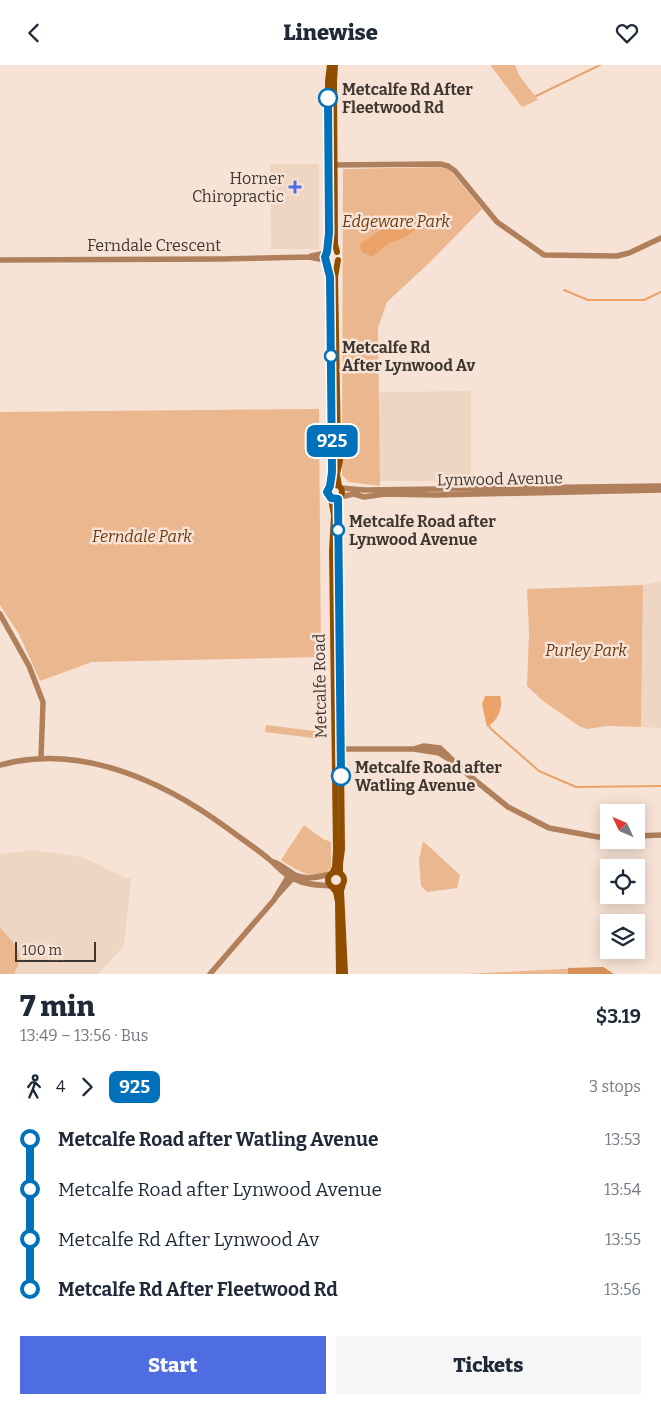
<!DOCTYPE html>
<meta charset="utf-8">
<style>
body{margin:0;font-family:Bitter,serif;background:#f6f6f7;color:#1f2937;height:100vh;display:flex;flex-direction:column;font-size:19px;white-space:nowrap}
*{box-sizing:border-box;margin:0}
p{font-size:16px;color:#747a83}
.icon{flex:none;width:28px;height:28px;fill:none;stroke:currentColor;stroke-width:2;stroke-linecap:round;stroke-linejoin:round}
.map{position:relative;height:909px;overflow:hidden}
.drawer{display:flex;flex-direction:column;background:#fff;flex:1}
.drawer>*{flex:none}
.badge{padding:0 10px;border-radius:8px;font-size:18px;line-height:32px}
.needle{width:32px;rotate:314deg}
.buttons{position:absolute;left:600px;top:739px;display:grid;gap:10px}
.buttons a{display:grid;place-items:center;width:45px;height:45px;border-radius:0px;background:#fff;box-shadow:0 2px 12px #0003;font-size:25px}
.scale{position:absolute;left:15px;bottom:12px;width:81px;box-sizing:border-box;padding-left:5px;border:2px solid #3f3732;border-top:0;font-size:14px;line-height:18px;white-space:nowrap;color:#3f3732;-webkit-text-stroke:4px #f7e3d5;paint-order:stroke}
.map>.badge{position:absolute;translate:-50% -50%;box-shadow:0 0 0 2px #fff}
.legs{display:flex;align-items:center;gap:8px;height:55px;padding:0 20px;font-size:16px}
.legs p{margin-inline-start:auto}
.summary{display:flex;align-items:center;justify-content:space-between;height:85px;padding:0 20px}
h1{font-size:28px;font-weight:800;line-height:38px}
.cta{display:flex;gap:10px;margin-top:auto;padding:10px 20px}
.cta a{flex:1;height:58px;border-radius:0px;background:#4d6de1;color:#fff;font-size:20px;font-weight:800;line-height:58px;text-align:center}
.cta a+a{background:#f6f6f7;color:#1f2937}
ul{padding:0 20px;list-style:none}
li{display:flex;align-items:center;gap:18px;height:50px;font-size:19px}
li i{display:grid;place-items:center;width:8px;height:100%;margin:0 6px;background:currentColor}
li i::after{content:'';width:12px;height:12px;margin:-6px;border:4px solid;border-radius:50%;background:#fff}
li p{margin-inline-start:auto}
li:first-child i{background:linear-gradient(#0000 50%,currentColor 0)}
li:last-child i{background:linear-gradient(currentColor 50%,#0000 0)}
header{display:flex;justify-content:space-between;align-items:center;height:65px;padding:0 20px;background:#fff;font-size:22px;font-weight:800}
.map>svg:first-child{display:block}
.built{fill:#efd6c3}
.green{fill:#ebb78f}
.forest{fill:#d79058}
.water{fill:#eaa269}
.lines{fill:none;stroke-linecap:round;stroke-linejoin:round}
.stream{stroke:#eaa269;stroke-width:2}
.tertiary{stroke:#b0805c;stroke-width:5.5}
.secondary{stroke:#904d00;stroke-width:6}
.line-1-casing{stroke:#fff;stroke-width:11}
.line-1{stroke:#0072bc;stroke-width:8}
.stop-1-dot{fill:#fff;stroke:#0072bc;stroke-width:2.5}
.poi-dot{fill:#4d6de1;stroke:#f7e3d5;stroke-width:2}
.labels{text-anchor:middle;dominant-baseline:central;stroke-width:5;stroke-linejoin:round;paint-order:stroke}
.stop-label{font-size:16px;font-weight:bold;fill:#3f3732;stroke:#f7e3d5;text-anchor:start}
.poi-label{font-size:16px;fill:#3f3732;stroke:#f7e3d5;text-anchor:end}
.park-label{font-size:16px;font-style:italic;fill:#6a3b10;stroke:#f7e3d5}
.street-label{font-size:16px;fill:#3f3732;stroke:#f7e3d5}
</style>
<header><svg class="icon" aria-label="back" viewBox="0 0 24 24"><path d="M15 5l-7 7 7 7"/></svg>Linewise<svg class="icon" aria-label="heart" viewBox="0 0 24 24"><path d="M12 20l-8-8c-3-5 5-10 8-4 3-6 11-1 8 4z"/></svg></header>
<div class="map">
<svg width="661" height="909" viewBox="0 0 661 909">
<rect width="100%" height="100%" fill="#f7e3d5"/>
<!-- built -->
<path class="built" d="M270 99H319V184H271Z
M471 326V416H380L378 327Z
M661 516V663L641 662 643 520Z
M33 785 83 792 126 813H131L124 881 98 909H0V789Z"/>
<!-- green -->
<path class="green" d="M490 0H515L519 10 538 35 522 42Z
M438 102 448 104 453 109 482 144 428 199 387 237 378 263 380 421 349 417 342 410 343 104Z
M319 344 321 592 92 597 40 616 19 569 0 540V347Z
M643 520 641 662 608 661 587 664 579 661 543 636 527 621 529 568 527 524Z
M266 660 322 667 321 674 265 667Z
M304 760 323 774 331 777V802C320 821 293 803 281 795Z
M423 776 460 810 457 823 427 827 421 821 419 795Z
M0 863C14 878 27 888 14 909H0Z
M603 902 614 909H463Z"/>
<!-- forest -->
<path class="forest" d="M603 902 614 909H568V903Z"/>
<!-- water -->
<path class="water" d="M406 152 412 154 416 159V163L406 172 389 178 372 192 363 188 360 183 361 178 398 153Z
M485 631H500C504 642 497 657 487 662L482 639Z"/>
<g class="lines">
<!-- stream -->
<path class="stream" d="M536 31 600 0
M564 225 588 235H644L661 227
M489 661 491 664 539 706 576 722 661 721"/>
<!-- tertiary -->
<path class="tertiary" d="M331 100 440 99 448 101 455 106 497 157 544 190 617 191 629 188 661 173
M311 191 326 188
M0 195 221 194 309 192 325 195
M341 423 364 425 661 421
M340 432 354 429 364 432 385 429 435 430 661 425
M0 549 29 601 43 637 41 693
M336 684H414L439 688 450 695
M414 684 424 681 440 683 466 708 508 742 549 763 598 772H609
M0 700C81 678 163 716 227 763 242 774 257 784 270 795 278 802 284 810 294 814 306 820 319 820 331 821
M636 771 661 770
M274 797C282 800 288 806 295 810 306 815 319 812 331 809
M275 833 294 812
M210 909 274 835 291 807"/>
<!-- secondary -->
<path class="secondary" d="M335 0 334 16 335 179 337 187
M327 187 329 167 328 16 330 0
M338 195 335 212 338 383 340 395 337 409 339 421
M327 197 330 212 332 407 330 421
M328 427a7 7 0 1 1 14 0a7 7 0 1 1-14 0Z
M331 433 334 450 332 486 336 785 335 802 332 808
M338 433 342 784 340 799V808
M328 815a8 8 0 1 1 16 0a8 8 0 1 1-16 0Z
M343 819 341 826 345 909
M332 822 336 827 338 837 339 909"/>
</g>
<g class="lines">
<defs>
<path id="line-1" d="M328 33 329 168 327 187 325 192 330 212 332 407 330 421 327 427 331 433 338 434 341 711"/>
</defs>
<!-- line-1 casing -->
<use href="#line-1" class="line-1-casing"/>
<!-- line-1 -->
<use href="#line-1" class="line-1"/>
</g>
<!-- markers -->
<g class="stop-1-dot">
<circle cx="328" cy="33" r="9"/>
<circle cx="331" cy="291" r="6"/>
<circle cx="338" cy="465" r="6"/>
<circle cx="341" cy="711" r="9"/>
</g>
<path class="poi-dot" d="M292.5 114.5h5v5h5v5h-5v5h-5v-5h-5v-5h5z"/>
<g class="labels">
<!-- stop labels -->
<g class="stop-label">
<text x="342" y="24">Metcalfe Rd After<tspan x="342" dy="18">Fleetwood Rd</tspan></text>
<text x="342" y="282">Metcalfe Rd<tspan x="342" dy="18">After Lynwood Av</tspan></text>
<text x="349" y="456">Metcalfe Road after<tspan x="349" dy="18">Lynwood Avenue</tspan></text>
<text x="355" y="702">Metcalfe Road after<tspan x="355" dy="18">Watling Avenue</tspan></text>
</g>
<!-- poi labels -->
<g class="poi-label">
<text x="284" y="113">Horner<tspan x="284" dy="18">Chiropractic</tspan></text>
</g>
<!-- park labels -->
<g class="park-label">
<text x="396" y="156">Edgeware Park</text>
<text x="142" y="471">Ferndale Park</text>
<text x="586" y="585">Purley Park</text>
</g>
<!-- street labels -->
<g class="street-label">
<text x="154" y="180">Ferndale Crescent</text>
<text transform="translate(500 414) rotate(-1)">Lynwood Avenue</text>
<text transform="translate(320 621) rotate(-91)">Metcalfe Road</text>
</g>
</g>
</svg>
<div class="buttons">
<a><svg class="needle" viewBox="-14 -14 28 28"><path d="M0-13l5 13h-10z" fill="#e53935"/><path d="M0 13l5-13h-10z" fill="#747a83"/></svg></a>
<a><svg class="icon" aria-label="locate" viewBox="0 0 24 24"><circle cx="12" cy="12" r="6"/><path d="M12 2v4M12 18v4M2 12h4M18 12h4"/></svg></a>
<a><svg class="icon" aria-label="layers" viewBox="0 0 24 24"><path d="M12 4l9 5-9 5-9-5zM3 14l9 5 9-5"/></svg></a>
</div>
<div class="scale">100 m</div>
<b class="badge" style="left:332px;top:376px;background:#0072bc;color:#fff">925</b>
</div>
<section class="drawer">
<div class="summary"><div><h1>7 min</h1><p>13:49 – 13:56 · Bus</p></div><b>$3.19</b></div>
<div class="legs"><svg class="icon" aria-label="walk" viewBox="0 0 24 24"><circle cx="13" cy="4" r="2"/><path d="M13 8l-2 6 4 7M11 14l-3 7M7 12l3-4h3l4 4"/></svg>4<svg class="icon" aria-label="forward" viewBox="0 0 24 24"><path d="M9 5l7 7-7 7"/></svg><b class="badge" style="background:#0072bc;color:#fff">925</b><p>3 stops</p></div>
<ul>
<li><i style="color:#0072bc"></i><b>Metcalfe Road after Watling Avenue</b><p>13:53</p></li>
<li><i style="color:#0072bc"></i><span>Metcalfe Road after Lynwood Avenue</span><p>13:54</p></li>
<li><i style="color:#0072bc"></i><span>Metcalfe Rd After Lynwood Av</span><p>13:55</p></li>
<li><i style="color:#0072bc"></i><b>Metcalfe Rd After Fleetwood Rd</b><p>13:56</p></li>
</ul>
<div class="cta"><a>Start</a><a>Tickets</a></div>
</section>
